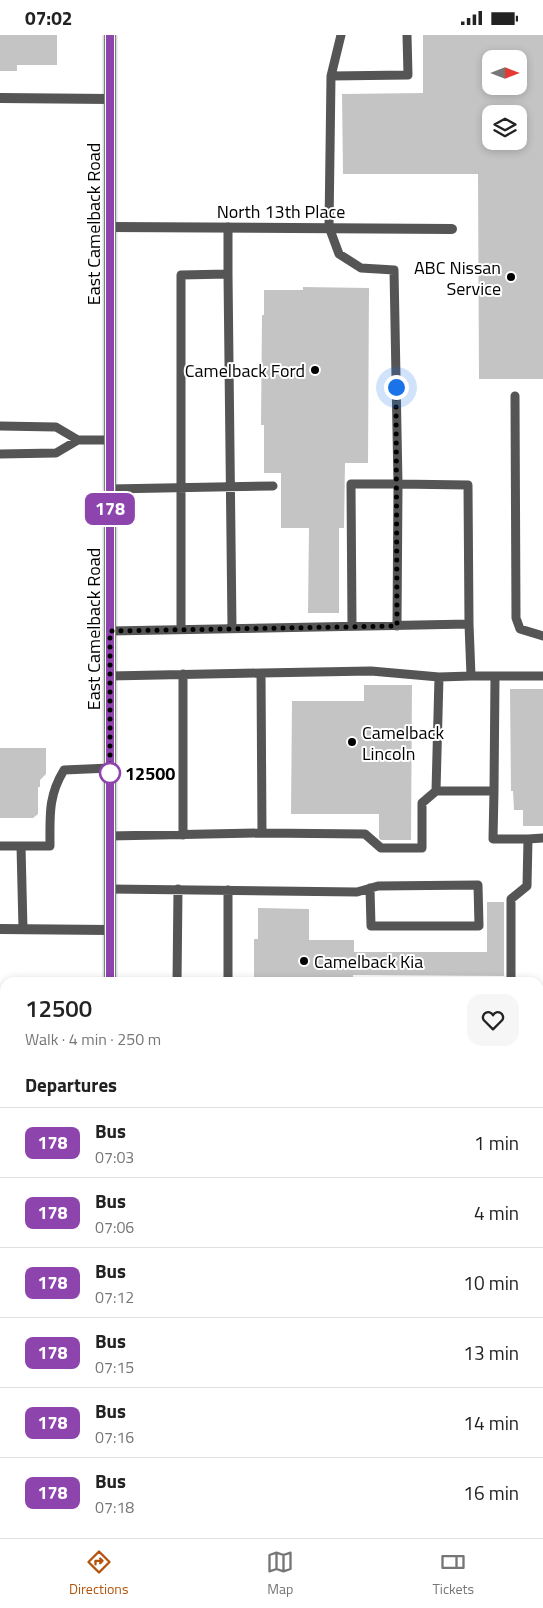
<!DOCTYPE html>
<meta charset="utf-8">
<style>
body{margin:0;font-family:"Titillium Web",sans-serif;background:#f6f6f6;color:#222;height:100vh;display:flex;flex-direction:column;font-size:19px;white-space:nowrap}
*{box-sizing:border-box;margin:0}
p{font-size:16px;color:#767676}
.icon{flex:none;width:28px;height:28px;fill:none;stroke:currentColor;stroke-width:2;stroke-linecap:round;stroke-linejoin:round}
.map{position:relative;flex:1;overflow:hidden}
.sheet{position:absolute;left:0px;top:942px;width:544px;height:561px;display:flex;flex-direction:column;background:#fff;border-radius:15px 15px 0 0;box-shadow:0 2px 8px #0003}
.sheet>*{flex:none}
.badge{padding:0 10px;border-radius:8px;font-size:18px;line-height:32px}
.needle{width:32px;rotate:90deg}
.buttons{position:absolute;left:482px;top:15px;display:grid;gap:10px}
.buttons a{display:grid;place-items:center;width:45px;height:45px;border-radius:10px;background:#fff;box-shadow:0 2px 8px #0003;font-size:25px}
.you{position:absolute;width:25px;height:25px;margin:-12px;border:4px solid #fff;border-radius:50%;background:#1a73e8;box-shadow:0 0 0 8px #1a73e833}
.map>.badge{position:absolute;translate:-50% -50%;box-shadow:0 0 0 2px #fff}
h2{padding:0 25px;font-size:19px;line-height:45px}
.round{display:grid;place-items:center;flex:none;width:52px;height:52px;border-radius:15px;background:#f6f6f6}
.overview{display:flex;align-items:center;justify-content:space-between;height:85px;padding:0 25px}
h1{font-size:24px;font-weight:600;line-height:38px}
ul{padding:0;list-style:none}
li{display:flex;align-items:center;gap:15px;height:70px;padding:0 25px;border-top:1px solid #e0e0e0}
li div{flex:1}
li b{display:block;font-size:19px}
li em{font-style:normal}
li .badge{min-width:55px;font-weight:700;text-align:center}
.status{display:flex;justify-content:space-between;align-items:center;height:35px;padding:0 25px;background:#fff;direction:ltr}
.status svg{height:14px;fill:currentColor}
.menu{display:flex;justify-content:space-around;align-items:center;height:70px;border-top:1px solid #e0e0e0;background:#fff;font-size:14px;color:#767676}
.menu a{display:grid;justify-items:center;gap:2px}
.menu .current{color:#b45309}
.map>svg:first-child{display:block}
.building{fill:#c4c4c4;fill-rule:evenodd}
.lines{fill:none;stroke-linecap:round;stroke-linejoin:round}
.primary-casing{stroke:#dbdbdb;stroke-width:15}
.service{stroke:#555;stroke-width:9}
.minor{stroke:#555;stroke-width:10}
.primary{stroke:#000;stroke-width:12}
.line-casing{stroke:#fff;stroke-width:11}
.line{stroke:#8e44ad;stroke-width:8}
.walk{stroke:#000;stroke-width:5;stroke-dasharray:0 9}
.poi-dot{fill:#000;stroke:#fff;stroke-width:2}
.stop-dot{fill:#fff;stroke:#8e44ad;stroke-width:2.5}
.labels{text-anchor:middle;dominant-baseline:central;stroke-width:4;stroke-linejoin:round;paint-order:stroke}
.street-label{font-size:18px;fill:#000;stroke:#fff}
.poi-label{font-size:18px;fill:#000;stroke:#fff;text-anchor:end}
.stop-label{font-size:18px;font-weight:bold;fill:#000;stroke:#fff;text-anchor:start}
</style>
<div class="status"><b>07:02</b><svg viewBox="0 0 49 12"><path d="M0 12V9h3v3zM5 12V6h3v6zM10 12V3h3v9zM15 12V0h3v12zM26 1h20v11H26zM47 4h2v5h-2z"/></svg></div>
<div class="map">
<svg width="543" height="1503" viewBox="0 0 543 1503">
<rect width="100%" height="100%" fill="#fff"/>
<!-- building -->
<path class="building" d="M0 0H57V30H17V36H0Z
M423 0H543V344H479L478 139H343L342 59 423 58ZM491 24H519V51H491ZM491 79H519V106H491Z
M303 252 369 253 368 428H345L344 493H339V578H308L309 493H281V438H264V390H261L262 280H264V255H303Z
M364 650H412L411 805H381L379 803V779H291L292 666H364Z
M510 654H543V791H523V775H514L513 756H511Z
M0 713H46V739L40 745V752H38V779L33 783H0Z
M487 867H504V941L353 940V948H254V904H258V873L309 874V905H354V917H487Z"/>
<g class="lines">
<defs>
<path id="primary" d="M110 0V948
M115 1499V1503"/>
</defs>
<!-- primary casing -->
<use href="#primary" class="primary-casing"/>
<!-- service -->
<path class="service" d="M331 41 341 0
M228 239 232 593
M515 361 516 583 520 594 543 601
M0 391 56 392 78 405
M0 419 56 418 78 405H111
M110 454 273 451
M469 589 471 641H543
M352 591 351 449H398L397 591
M181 594V240L228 239V192
M110 596 469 589 468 450 398 449 394 235 361 233 339 219 329 192 331 41 408 40 407 0
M261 638 371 636 439 642
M183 639V800
M471 641 439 642 436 756H494L493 804H528L527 851 511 864V948
M494 756 495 641
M262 798 365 799 381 813H422V768L436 756
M110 801 262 798 261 638 110 641
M528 804 543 803
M0 811H50C50 781 48 761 64 735L110 733
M21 811 23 894
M110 854 357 857 378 851 478 850 479 891H371L370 853
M228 855V948
M177 948 178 854
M539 989H543
M0 1275H5
M0 1462H5"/>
<!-- minor -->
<path class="minor" d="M0 63 110 64
M110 192 452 194
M0 894 110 895
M0 1167H5"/>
<!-- primary -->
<use href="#primary" class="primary"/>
</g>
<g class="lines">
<defs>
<path id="line" d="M110 0V948"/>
</defs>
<!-- line casing -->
<use href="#line" class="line-casing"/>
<!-- line -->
<use href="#line" class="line"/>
<!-- walk -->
<path class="walk" d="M110 738V596L397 591 396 352"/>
</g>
<!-- markers -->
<g class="poi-dot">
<circle cx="511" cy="242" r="5"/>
<circle cx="315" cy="335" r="5"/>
<circle cx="352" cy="707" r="5"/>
<circle cx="304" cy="926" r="5"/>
</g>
<circle class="stop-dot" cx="110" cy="738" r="10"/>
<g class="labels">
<!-- street labels -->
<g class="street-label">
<text x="281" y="176">North 13th Place</text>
<text transform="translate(93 189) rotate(-90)">East Camelback Road</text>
<text transform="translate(93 594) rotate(-90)">East Camelback Road</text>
</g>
<!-- poi labels -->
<g class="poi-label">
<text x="501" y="232">ABC Nissan<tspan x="501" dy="21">Service</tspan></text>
<text x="305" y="335">Camelback Ford</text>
<text x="362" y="697" text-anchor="start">Camelback<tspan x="362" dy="21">Lincoln</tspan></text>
<text x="314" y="926" text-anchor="start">Camelback Kia</text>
</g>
<!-- stop labels -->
<g class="stop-label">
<text x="125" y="738">12500</text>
</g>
</g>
</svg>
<div class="buttons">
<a><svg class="needle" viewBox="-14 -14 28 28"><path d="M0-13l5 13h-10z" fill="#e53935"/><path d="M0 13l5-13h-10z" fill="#767676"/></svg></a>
<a><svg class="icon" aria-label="layers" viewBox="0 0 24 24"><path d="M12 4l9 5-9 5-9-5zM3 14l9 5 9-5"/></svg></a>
</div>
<div class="you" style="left:396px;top:352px"></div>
<b class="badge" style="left:110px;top:474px;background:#8e44ad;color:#fff">178</b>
<section class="sheet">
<div class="overview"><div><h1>12500</h1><p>Walk · 4 min · 250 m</p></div><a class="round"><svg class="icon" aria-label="heart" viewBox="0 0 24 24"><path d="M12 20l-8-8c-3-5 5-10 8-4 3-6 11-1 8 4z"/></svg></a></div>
<h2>Departures</h2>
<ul>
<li><span class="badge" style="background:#8e44ad;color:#fff">178</span><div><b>Bus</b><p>07:03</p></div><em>1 min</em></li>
<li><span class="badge" style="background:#8e44ad;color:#fff">178</span><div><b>Bus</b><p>07:06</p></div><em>4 min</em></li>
<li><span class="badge" style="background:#8e44ad;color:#fff">178</span><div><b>Bus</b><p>07:12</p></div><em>10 min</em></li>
<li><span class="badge" style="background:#8e44ad;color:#fff">178</span><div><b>Bus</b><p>07:15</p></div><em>13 min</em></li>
<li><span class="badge" style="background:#8e44ad;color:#fff">178</span><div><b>Bus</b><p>07:16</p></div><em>14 min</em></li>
<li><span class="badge" style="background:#8e44ad;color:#fff">178</span><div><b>Bus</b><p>07:18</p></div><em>16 min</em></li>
</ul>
</section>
</div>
<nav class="menu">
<a class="current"><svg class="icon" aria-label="directions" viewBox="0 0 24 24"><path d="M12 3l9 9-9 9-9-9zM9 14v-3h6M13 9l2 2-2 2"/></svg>Directions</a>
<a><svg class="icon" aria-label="map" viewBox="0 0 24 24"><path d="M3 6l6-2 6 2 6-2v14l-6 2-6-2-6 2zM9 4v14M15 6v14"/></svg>Map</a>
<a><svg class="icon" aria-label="tickets" viewBox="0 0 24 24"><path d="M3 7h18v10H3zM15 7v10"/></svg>Tickets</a>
</nav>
